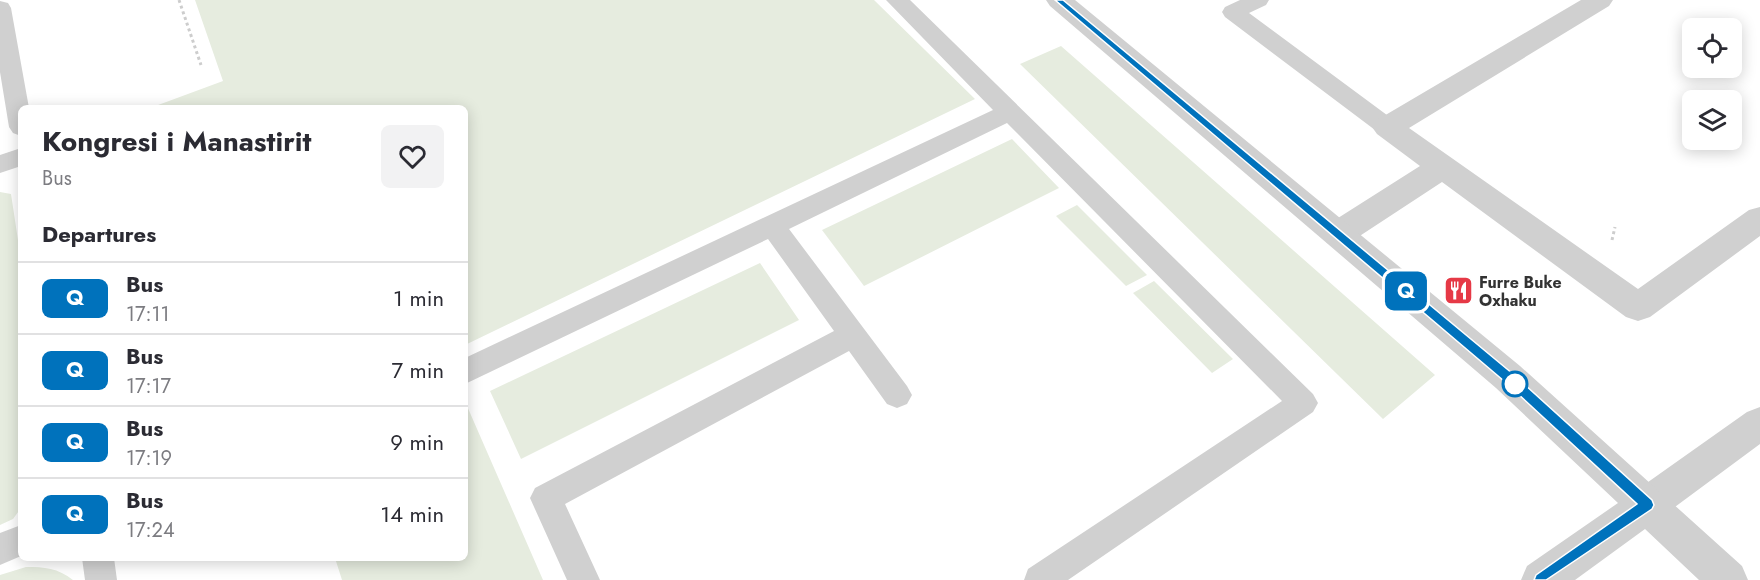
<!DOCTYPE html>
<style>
body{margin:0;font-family:Jost,sans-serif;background:#f2f2f3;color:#2b2b33;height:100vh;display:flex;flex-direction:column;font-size:22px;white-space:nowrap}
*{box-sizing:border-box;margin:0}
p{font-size:20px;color:#7c7c81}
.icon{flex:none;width:33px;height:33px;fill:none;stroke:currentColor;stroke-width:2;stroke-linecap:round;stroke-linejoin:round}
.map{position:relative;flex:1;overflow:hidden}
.sheet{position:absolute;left:18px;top:105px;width:450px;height:456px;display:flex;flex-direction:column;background:#fff;border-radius:9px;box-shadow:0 3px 15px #0003}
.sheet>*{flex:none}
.badge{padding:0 12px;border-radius:9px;font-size:21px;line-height:39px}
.buttons{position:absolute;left:1682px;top:18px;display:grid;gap:12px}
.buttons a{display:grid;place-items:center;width:60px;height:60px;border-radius:9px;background:#fff;box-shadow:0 3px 15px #0003;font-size:30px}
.map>.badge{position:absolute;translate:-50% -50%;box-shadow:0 0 0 3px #fff}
h2{padding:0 24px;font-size:22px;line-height:54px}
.round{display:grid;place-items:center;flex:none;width:63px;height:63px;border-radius:9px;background:#f2f2f3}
.headline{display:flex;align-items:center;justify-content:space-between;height:102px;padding:0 24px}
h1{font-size:28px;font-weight:700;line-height:45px}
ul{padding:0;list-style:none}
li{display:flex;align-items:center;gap:18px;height:72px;padding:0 24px;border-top:2px solid #e1e1e2}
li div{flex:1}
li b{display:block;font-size:22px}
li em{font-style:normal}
li .badge{min-width:66px;font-weight:700;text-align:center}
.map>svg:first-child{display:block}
.green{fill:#e6ecdf}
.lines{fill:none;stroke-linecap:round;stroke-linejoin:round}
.path{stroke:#cdcdcd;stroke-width:3;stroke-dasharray:3 3;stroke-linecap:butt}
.service{fill:#d0d0d0;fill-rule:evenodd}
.minor{fill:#d0d0d0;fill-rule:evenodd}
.tertiary{fill:#d0d0d0;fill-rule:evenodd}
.line{fill:#0072bc;stroke:#fff;stroke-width:1.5}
.stop-dot{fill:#fff;stroke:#0072bc;stroke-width:3}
.labels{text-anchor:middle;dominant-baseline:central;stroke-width:6;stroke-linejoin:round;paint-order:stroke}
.poi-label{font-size:16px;font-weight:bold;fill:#333;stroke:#fff;text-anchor:start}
</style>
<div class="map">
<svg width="1760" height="580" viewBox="0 0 1760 580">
<rect width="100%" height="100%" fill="#fff"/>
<!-- green -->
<path class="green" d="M195 0H874L975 99 465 345V108H150L223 81Z
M1061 46 1435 375 1383 419 1020 64Z
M1012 139 1059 188 864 286 822 230Z
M0 192 11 194 21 260V508L13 519 0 525Z
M1077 205 1147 275 1126 286 1056 216Z
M760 263 799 320 521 459 490 391Z
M1154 281 1233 359 1212 373 1133 293Z
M467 406 543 580H342L335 558H465Z
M26 567C44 567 58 568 73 580H0V575Z"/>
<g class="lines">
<!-- path -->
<path class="path" d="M179 0 201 65
M1612 240 1615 227"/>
<!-- service -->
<path class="service" d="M886 0H910L1313 394 1318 403 1313 412 1068 580H1024L1028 569 1282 401 1007 123 789 229 907 386 912 395 907 404 897 408 887 404 849 351 565 504 600 580H567L530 498 535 488 834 331 768 239 465 384V358L993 110Z
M1240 0H1269L1266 5 1249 13 1395 121 1399 127 1395 133 1387 136 1379 133 1225 17 1222 12 1225 7Z
M0 1 8 3 11 8 29 108H21V136L13 133 9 127 0 72Z
M21 148V166L0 173V155Z
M21 525V556L0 565V533Z
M82 558H114L117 580H85Z"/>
<!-- minor -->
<path class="minor" d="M1581 0H1613L1609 6 1409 128 1638 289 1749 210 1760 207V236L1650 317 1638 321 1626 317 1442 182 1349 243 1338 246 1327 243 1322 234 1327 225 1420 166 1377 134 1372 127 1377 120Z
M1760 407V444L1660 518 1647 523 1634 518 1628 505 1634 492 1747 412Z"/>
<!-- tertiary -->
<path class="tertiary" d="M1046 0H1075L1520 366 1742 566 1748 580H1699L1645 529 1575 580H1521L1527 566 1618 503 1496 388 1050 6Z"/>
</g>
<!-- line -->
<path class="line" d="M1055 0H1063L1513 374 1652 500 1654 505 1652 509 1546 580H1534L1536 575 1637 504 1504 381Z"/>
<!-- icons -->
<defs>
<symbol id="restaurant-square" viewBox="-11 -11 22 22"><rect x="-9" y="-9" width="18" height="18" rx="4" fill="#e63946" stroke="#fff"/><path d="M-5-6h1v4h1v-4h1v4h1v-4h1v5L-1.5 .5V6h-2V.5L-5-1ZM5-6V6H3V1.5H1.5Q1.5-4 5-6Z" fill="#fff"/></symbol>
</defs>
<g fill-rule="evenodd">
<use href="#restaurant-square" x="1442" y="274" width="33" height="33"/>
</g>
<!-- markers -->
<circle class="stop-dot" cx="1515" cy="384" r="12"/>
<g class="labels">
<!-- poi labels -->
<g class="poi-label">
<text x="1479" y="282">Furre Buke<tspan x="1479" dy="18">Oxhaku</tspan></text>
</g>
</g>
</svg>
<div class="buttons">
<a><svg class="icon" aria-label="locate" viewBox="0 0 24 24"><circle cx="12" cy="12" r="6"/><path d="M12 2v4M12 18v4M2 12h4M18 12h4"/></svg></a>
<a><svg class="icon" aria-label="layers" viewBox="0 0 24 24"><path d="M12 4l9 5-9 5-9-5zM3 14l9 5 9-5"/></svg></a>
</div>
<b class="badge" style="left:1406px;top:291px;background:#0072bc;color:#fff">Q</b>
<section class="sheet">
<div class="headline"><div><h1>Kongresi i Manastirit</h1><p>Bus</p></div><a class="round"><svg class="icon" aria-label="heart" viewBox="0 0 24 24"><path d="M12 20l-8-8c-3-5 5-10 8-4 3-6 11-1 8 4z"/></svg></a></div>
<h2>Departures</h2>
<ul>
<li><span class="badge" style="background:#0072bc;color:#fff">Q</span><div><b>Bus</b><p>17:11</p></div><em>1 min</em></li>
<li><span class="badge" style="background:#0072bc;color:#fff">Q</span><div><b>Bus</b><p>17:17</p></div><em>7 min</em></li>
<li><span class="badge" style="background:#0072bc;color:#fff">Q</span><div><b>Bus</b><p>17:19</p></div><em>9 min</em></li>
<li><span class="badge" style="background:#0072bc;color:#fff">Q</span><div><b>Bus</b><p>17:24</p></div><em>14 min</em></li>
</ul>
</section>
</div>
